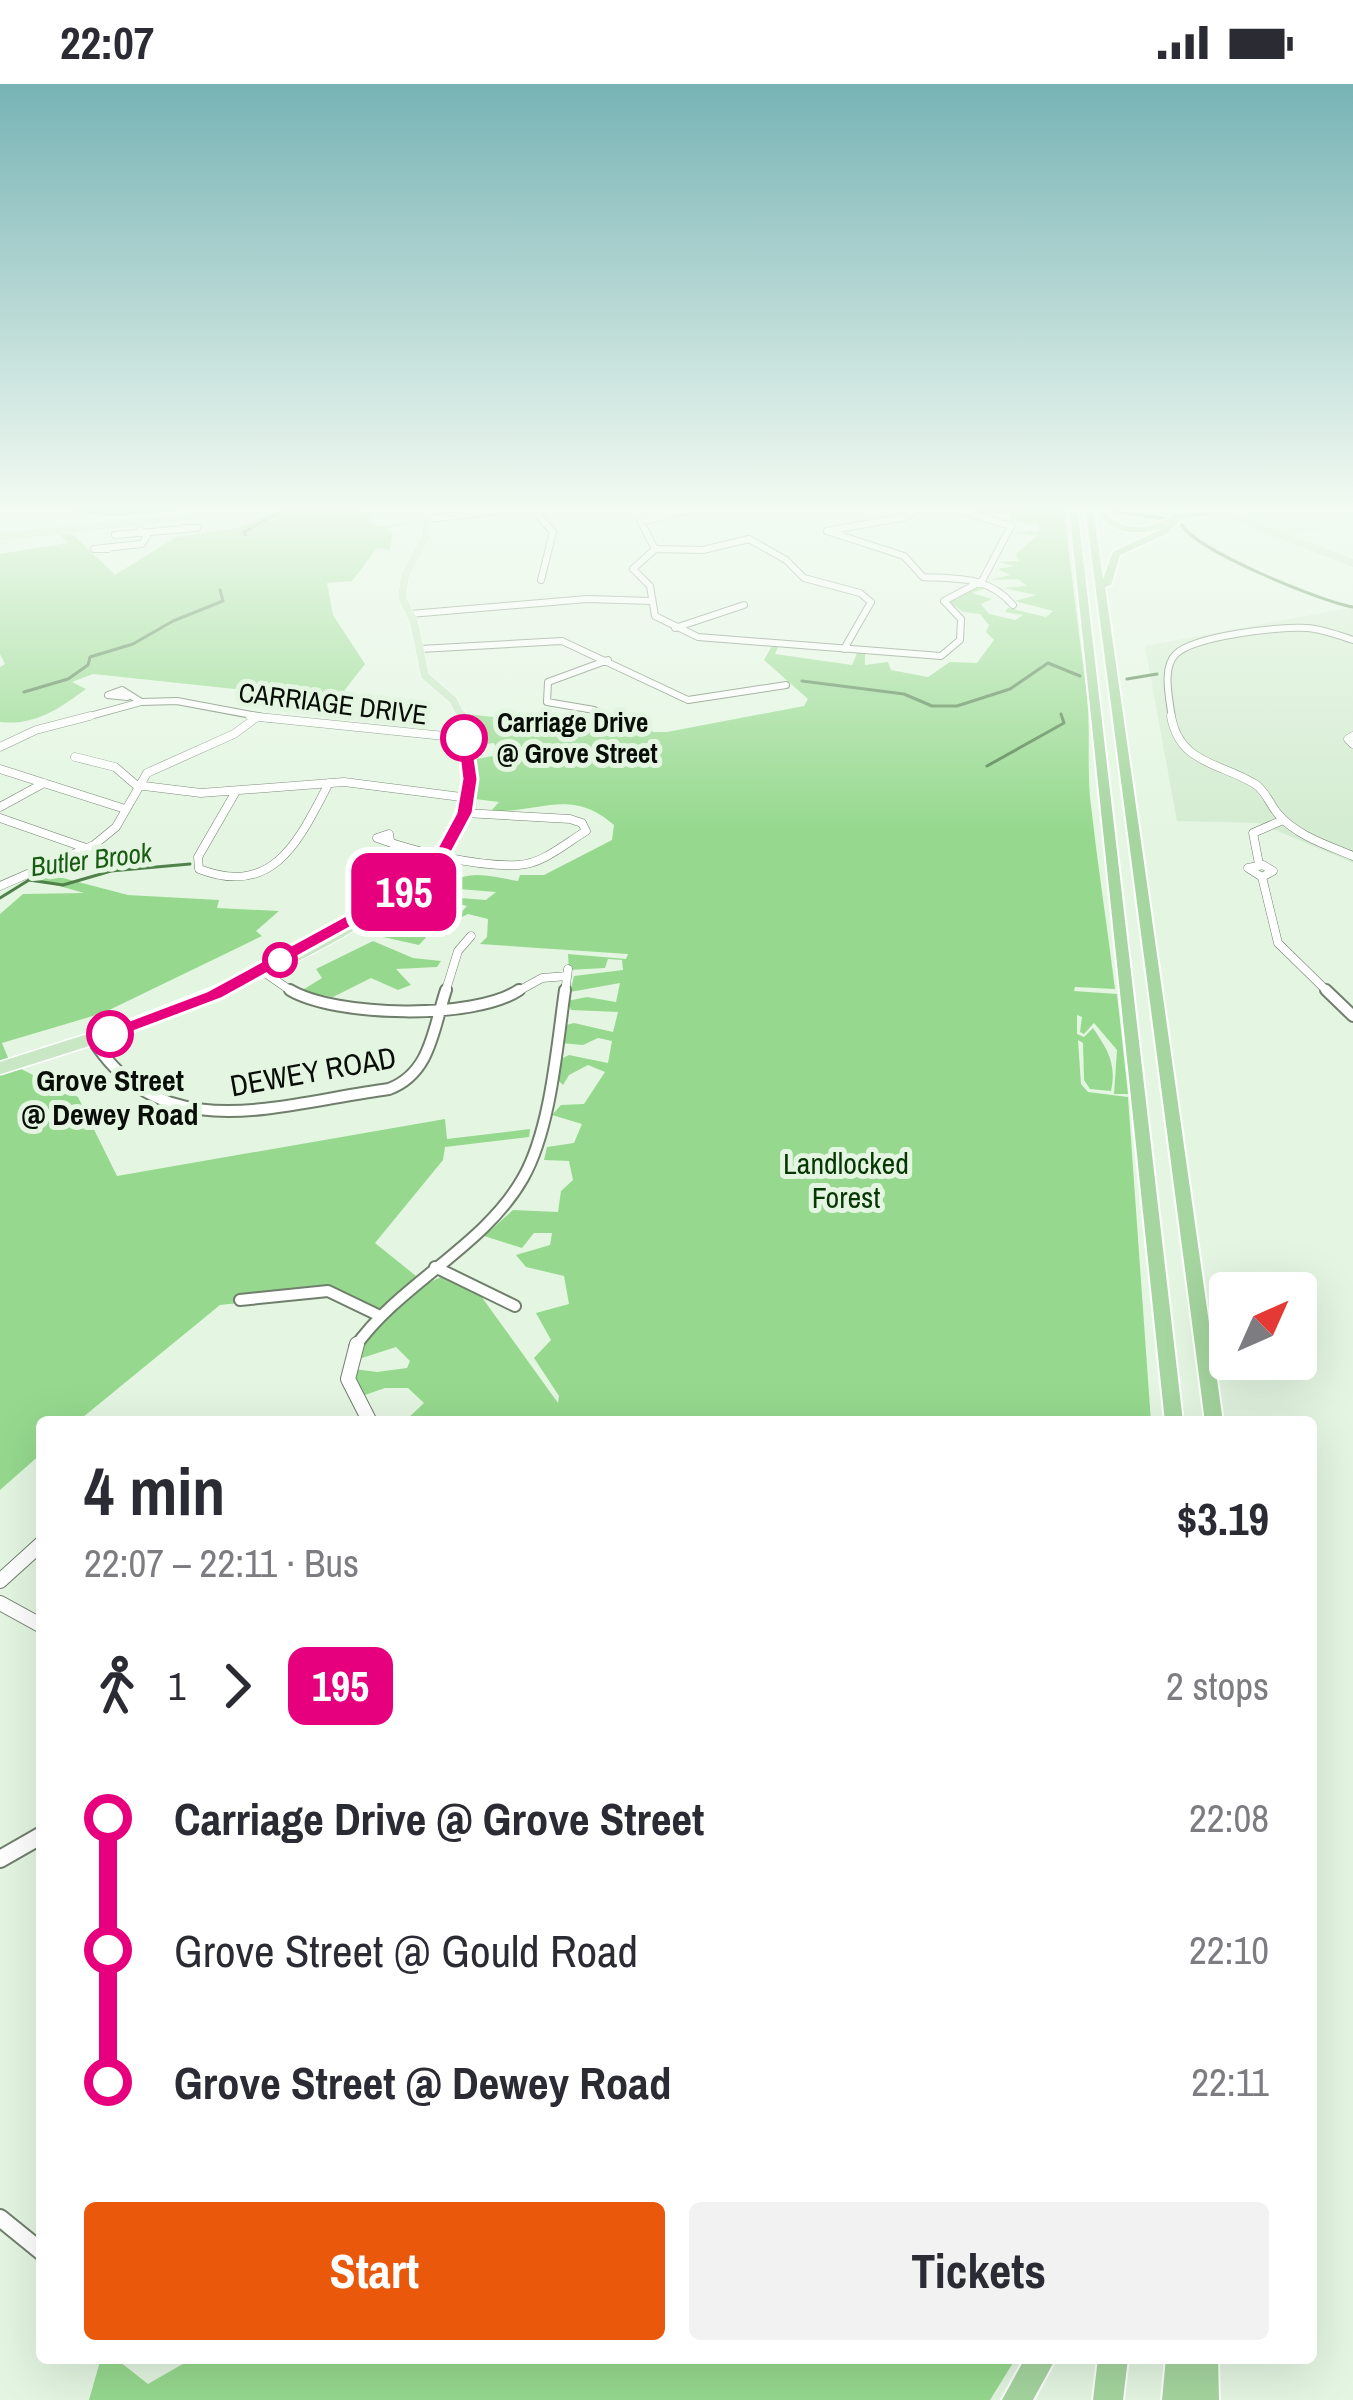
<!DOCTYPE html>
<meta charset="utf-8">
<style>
body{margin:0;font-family:"Archivo Narrow",sans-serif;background:#f2f2f3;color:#2b2b33;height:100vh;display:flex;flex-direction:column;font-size:45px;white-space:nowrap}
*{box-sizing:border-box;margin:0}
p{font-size:39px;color:#7c7c81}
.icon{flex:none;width:66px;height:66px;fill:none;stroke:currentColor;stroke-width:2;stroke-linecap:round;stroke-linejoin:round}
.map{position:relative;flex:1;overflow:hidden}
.drawer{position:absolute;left:36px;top:1332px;width:1281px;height:948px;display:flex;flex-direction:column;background:#fff;border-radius:12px;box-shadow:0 12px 48px #0002}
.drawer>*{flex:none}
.badge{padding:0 24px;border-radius:18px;font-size:42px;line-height:78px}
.needle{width:78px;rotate:45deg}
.controls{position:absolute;left:1209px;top:1188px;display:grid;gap:24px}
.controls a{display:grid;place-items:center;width:108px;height:108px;border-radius:12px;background:#fff;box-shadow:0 12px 48px #0002;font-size:60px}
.map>.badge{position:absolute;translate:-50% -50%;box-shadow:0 0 0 6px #fff}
.legs{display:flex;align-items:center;gap:18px;height:132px;padding:0 48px;font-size:39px}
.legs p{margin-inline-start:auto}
.headline{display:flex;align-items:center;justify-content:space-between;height:204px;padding:0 48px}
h1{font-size:66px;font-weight:800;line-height:90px}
.primary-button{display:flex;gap:24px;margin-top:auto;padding:24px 48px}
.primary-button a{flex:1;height:138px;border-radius:12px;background:#ea580c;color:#fff;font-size:48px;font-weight:800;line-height:138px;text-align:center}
.primary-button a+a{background:#f2f2f3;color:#2b2b33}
ul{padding:0 48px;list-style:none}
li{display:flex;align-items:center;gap:42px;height:132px;font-size:45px}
li i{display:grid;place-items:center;width:18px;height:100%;margin:0 15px;background:currentColor}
li i::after{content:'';width:30px;height:30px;margin:-15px;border:9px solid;border-radius:50%;background:#fff}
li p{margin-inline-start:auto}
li:first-child i{background:linear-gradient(#0000 50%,currentColor 0)}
li:last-child i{background:linear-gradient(currentColor 50%,#0000 0)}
.status{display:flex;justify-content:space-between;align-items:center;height:84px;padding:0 60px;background:#fff;direction:ltr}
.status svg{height:33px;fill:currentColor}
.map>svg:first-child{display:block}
.built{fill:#d4ecd1}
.green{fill:#96d98e}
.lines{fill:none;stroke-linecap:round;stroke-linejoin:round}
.stream{stroke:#50814b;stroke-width:3}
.river{stroke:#6fb268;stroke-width:6}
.minor-far4-casing{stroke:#6f7f6c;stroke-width:8}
.minor-far3-casing{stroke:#6f7f6c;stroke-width:9}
.minor-far2-casing{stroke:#6f7f6c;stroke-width:14}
.minor-far1-casing{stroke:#6f7f6c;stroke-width:16}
.minor-casing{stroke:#6f7f6c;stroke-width:20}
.major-far2-casing{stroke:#fff;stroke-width:9}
.major-far1-casing{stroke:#fff;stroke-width:12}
.major-casing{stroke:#fff;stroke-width:15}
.highway-casing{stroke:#fff;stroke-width:4}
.minor-far4{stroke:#fff;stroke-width:6}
.minor-far3{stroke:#fff;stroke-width:8}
.minor-far2{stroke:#fff;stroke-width:10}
.minor-far1{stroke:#fff;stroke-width:14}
.minor{stroke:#fff;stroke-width:16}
.major-far2{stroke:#c9e6c5;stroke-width:8}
.major-far1{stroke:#c9e6c5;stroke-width:10}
.major{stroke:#c9e6c5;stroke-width:12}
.highway{fill:#a5d69f;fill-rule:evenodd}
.line-1{fill:#e6007e;stroke:#fff;stroke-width:3}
.stop-1-dot{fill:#fff;stroke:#e6007e;stroke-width:6}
.labels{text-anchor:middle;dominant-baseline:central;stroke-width:10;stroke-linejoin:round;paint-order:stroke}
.far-street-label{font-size:27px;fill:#090e08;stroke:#e4f6e2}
.far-stop-label{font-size:27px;font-weight:bold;fill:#090e08;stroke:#e4f6e2;text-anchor:start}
.far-water-label{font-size:27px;font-style:italic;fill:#185c12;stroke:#e4f6e2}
.street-label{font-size:30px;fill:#090e08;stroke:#e4f6e2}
.stop-label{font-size:30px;font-weight:bold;fill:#090e08;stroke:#e4f6e2}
.park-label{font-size:30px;fill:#073703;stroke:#e4f6e2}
</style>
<div class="status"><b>22:07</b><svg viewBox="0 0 49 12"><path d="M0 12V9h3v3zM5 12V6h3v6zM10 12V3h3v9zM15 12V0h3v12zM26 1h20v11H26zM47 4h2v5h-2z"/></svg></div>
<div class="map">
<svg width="1353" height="2316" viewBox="0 0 1353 2316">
<rect width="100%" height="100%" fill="#e4f6e2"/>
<!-- built -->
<path class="built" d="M1199 422H1353V443L1286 449Z
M1353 523V779L1259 739 1177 737 1145 562Z"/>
<!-- green -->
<path class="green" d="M288 422 381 428 366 436 380 443 427 436 386 444 393 449 390 466 377 464 352 497 327 499 333 531 365 580 337 616 93 590 72 598 86 605C59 625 34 642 0 638V583L5 580 0 570V470L68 459 56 446 66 444 115 491 176 453 238 444Z
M970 422H1064C1070 482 1078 542 1086 603 1091 639 1087 677 1090 713 1097 777 1107 841 1115 905L1075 903 1074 907 1117 910 1128 1010H1114L1117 966 1094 939 1084 950 1080 948 1082 933 1077 931V950L1084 953 1093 944C1107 965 1117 979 1111 1007L1090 1005 1084 996 1083 959 1078 956 1081 1000 1088 1008 1128 1013 1151 1338H433L429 1334 404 1338 424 1319 408 1304H385L362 1312 354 1285 377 1288 407 1284 410 1277 396 1263 353 1277 377 1238 325 1210 220 1221 77 1338H42V1369L0 1406V988L17 983 78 1013 117 1092 445 1035 447 1055 530 1045 529 1053 445 1063 443 1076 375 1159 426 1200 441 1193 481 1212 558 1319 559 1312 534 1274 551 1256 536 1229 569 1220 564 1192 526 1183 516 1171 550 1161 552 1149H534L522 1164 484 1152 513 1126 558 1128 561 1107 573 1096 569 1077 544 1076 547 1063 574 1059 582 1040 552 1031 561 1021 584 1020 605 988 588 981 569 991 563 1001 556 994 555 978 569 971 608 979 612 957 598 954 583 961 561 959 562 942 574 939 613 948 618 928 571 926 567 917 587 913 616 918 620 899 570 908 574 892 623 886 622 876 608 875 605 884 569 886 568 870 626 875 628 870 480 860 487 853 488 835 468 830 454 837 456 844 446 852 431 848 419 861 383 853 395 843 410 846 423 838 408 833 411 826 459 831 467 822 444 816 447 813 486 816 496 808 446 804C465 783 492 793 518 797L520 791H544L612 756 614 741C571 703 540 729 491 727L499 718 475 715 471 676 498 671 494 659 469 662 466 630 618 646 609 632 648 637 653 648H667L804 622 808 615 764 576 773 560 779 561 775 570 852 581 857 569 865 570V581L888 578 891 586 928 593 950 578 977 579 994 556 986 548 989 541 980 530 963 528 949 517 983 499 984 505 972 509 992 515 981 520 989 530 1015 536 1023 531 1005 528 1008 524 1046 533 1053 527 1015 517 1036 511 1003 504 1027 502 1018 495 990 496 1010 491 998 485 1014 482 999 478 1019 477 1016 470 1037 452 1013 448 1039 447V441L1011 437 1010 429 969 430Z
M40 788 128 811 219 816 217 824 279 827 256 847 262 852 103 929 2 959 9 976 0 979V830L23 810 84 809 27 793Z
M373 857 413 874 441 877 437 883 396 885 411 901 398 906 371 894 333 913 301 907 322 894 316 885Z
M101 2274H115L148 2300 193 2274H1016L990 2316H89Z"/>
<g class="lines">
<!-- stream -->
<path class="stream" d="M1105 426 1166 435
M1182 441C1195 466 1322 518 1353 523
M246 451 244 448 285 425
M1127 595 1157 590
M802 597 904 610 932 622H957L1010 605 1048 579 1080 592
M24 608 68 595 88 581 90 573 133 560 173 537 223 517 220 506
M987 682 1064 639 1061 630
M0 814 29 796 63 801 111 787 190 780"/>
<!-- river -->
<path class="river" d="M49 422 110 429 217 422"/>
<defs>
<path id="minor-far4" d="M530 422 553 448 541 496
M662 422 679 428 726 422
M679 428 641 438 655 465 633 485 650 502 655 532 698 553 941 572 960 556 961 535 944 517 982 497 1011 442 950 424 901 422
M429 435 537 422
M827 447 904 472 923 493C959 495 988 492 1013 521
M827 447 906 433 922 422
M115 451 197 444H184
M108 465H94L142 460 147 452 140 446
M655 465 703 466 749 455 786 476 804 494 860 509 871 518 844 565
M410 530 587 515 652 517
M675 544 744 521
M420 565 562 557 688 616 786 601
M127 613 108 611 122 606 141 618 177 617 273 635
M594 626 547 618 548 598 608 576
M79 635 141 618
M1172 635C1170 616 1161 584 1176 570 1194 552 1281 542 1307 544 1322 545 1338 551 1353 556"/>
<path id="minor-far3" d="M250 632 464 654
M1171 632C1179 680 1221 679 1255 700 1266 707 1270 721 1278 730 1297 752 1327 761 1353 772
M1353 652 1348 655 1353 660
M0 663 36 646 90 632
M75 673 115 683 136 701 201 709 344 698 469 714
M0 685 122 724
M235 709 198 773 199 785C274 814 299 756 329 699
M0 723 44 699
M0 734 86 764
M390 757 389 750 377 754C415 768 477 783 518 781 543 780 566 759 586 747L582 739 570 735 465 729
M1259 780 1253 749 1283 736
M1263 781 1273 787 1262 793 1248 784Z
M1262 793 1278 859 1329 909
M0 802 94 761 116 743 147 689 234 650 257 633
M261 886 294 909
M445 909 458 867 471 852
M515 909 542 894 567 892
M565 909 568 885"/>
<path id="minor-far2" d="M290 906C335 933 475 936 519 906
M1326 906 1353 932
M93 956C163 1066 282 1019 389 1005 431 989 433 945 446 906
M435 1183 515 1222
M240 1216 328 1207 380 1232
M355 1263C400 1199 484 1163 523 1094 551 1045 557 961 565 906"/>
<path id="minor-far1" d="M357 1260 348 1295 370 1338
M0 1497 42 1459
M0 1519 42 1542"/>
<path id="minor" d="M0 1775 42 1751
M0 2134 42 2168"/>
<path id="major-far2" d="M418 422 427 429 426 452 405 492 402 514 414 538 425 592 453 616 463 635
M1162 422 1187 426
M1179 422 1230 432 1353 479
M0 453 283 422"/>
<path id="major-far1" d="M215 909C328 860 508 785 462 632"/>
<path id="major" d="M0 984 120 946 222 906"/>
<path id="highway" d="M1069 422H1077L1183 1338H1165Z
M1085 422H1100C1117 448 1146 449 1172 432L1158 422H1167L1178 429 1186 424 1190 426 1187 430 1209 428 1213 430 1181 435 1168 449 1120 471 1111 501 1105 503 1223 1338H1205ZM1093 424C1110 450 1136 452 1164 444L1113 468 1103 495Z
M1025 2274H1056L1033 2316H1002Z
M1098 2274H1128L1123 2316H1093Z
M1166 2274H1218L1219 2316H1162Z"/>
</defs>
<!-- minor-far4 casing -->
<use href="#minor-far4" class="minor-far4-casing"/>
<!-- minor-far3 casing -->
<use href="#minor-far3" class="minor-far3-casing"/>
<!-- minor-far2 casing -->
<use href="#minor-far2" class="minor-far2-casing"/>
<!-- minor-far1 casing -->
<use href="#minor-far1" class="minor-far1-casing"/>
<!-- minor casing -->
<use href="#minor" class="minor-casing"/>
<!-- major-far2 casing -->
<use href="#major-far2" class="major-far2-casing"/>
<!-- major-far1 casing -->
<use href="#major-far1" class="major-far1-casing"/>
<!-- major casing -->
<use href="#major" class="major-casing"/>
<!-- highway casing -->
<use href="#highway" class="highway-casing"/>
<!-- minor-far4 -->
<use href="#minor-far4" class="minor-far4"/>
<!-- minor-far3 -->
<use href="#minor-far3" class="minor-far3"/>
<!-- minor-far2 -->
<use href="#minor-far2" class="minor-far2"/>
<!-- minor-far1 -->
<use href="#minor-far1" class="minor-far1"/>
<!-- minor -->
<use href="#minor" class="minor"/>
<!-- major-far2 -->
<use href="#major-far2" class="major-far2"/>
<!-- major-far1 -->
<use href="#major-far1" class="major-far1"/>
<!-- major -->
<use href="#major" class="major"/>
<!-- highway -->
<use href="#highway" class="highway"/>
</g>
<!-- sky -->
<linearGradient id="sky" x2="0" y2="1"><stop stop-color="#77b3b5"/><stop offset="0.57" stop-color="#f3fbf2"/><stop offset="1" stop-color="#f3fbf2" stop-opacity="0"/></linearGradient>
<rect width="1353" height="746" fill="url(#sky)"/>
<!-- line-1 -->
<path class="line-1" d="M464 650 472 654 478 695 473 729 451 770 413 809 221 915 117 954H103V946L207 907 401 801 437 764 456 729 462 695 457 654Z"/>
<!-- markers -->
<g class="stop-1-dot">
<circle cx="464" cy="654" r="21"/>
<circle cx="280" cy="876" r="15"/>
<circle cx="110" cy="950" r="21"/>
</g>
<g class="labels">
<!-- far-street labels -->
<g class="far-street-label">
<text transform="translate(333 619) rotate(7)">CARRIAGE DRIVE</text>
</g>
<!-- far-stop labels -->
<g class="far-stop-label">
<text x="497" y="638">Carriage Drive<tspan x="497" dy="31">@ Grove Street</tspan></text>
</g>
<!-- far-water labels -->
<g class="far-water-label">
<text transform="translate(91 775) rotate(-7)">Butler Brook</text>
</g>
<!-- street labels -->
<g class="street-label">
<text transform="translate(313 987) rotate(-10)">DEWEY ROAD</text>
</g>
<!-- stop labels -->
<g class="stop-label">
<text x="110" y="996">Grove Street<tspan x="110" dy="34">@ Dewey Road</tspan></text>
</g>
<!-- park labels -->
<g class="park-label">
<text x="846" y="1079">Landlocked<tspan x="846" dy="34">Forest</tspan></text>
</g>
</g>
</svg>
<div class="controls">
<a><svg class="needle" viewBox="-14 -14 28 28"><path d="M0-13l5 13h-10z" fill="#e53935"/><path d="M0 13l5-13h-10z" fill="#7c7c81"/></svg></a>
</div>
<b class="badge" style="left:404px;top:808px;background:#e6007e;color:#fff">195</b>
<section class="drawer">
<div class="headline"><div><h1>4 min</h1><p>22:07 – 22:11 · Bus</p></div><b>$3.19</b></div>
<div class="legs"><svg class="icon" aria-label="walk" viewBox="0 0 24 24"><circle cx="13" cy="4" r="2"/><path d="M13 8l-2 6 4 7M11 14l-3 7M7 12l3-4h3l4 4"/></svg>1<svg class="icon" aria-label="forward" viewBox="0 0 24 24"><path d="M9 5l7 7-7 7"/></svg><b class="badge" style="background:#e6007e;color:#fff">195</b><p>2 stops</p></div>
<ul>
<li><i style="color:#e6007e"></i><b>Carriage Drive @ Grove Street</b><p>22:08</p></li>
<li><i style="color:#e6007e"></i><span>Grove Street @ Gould Road</span><p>22:10</p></li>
<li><i style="color:#e6007e"></i><b>Grove Street @ Dewey Road</b><p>22:11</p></li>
</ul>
<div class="primary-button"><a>Start</a><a>Tickets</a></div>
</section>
</div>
